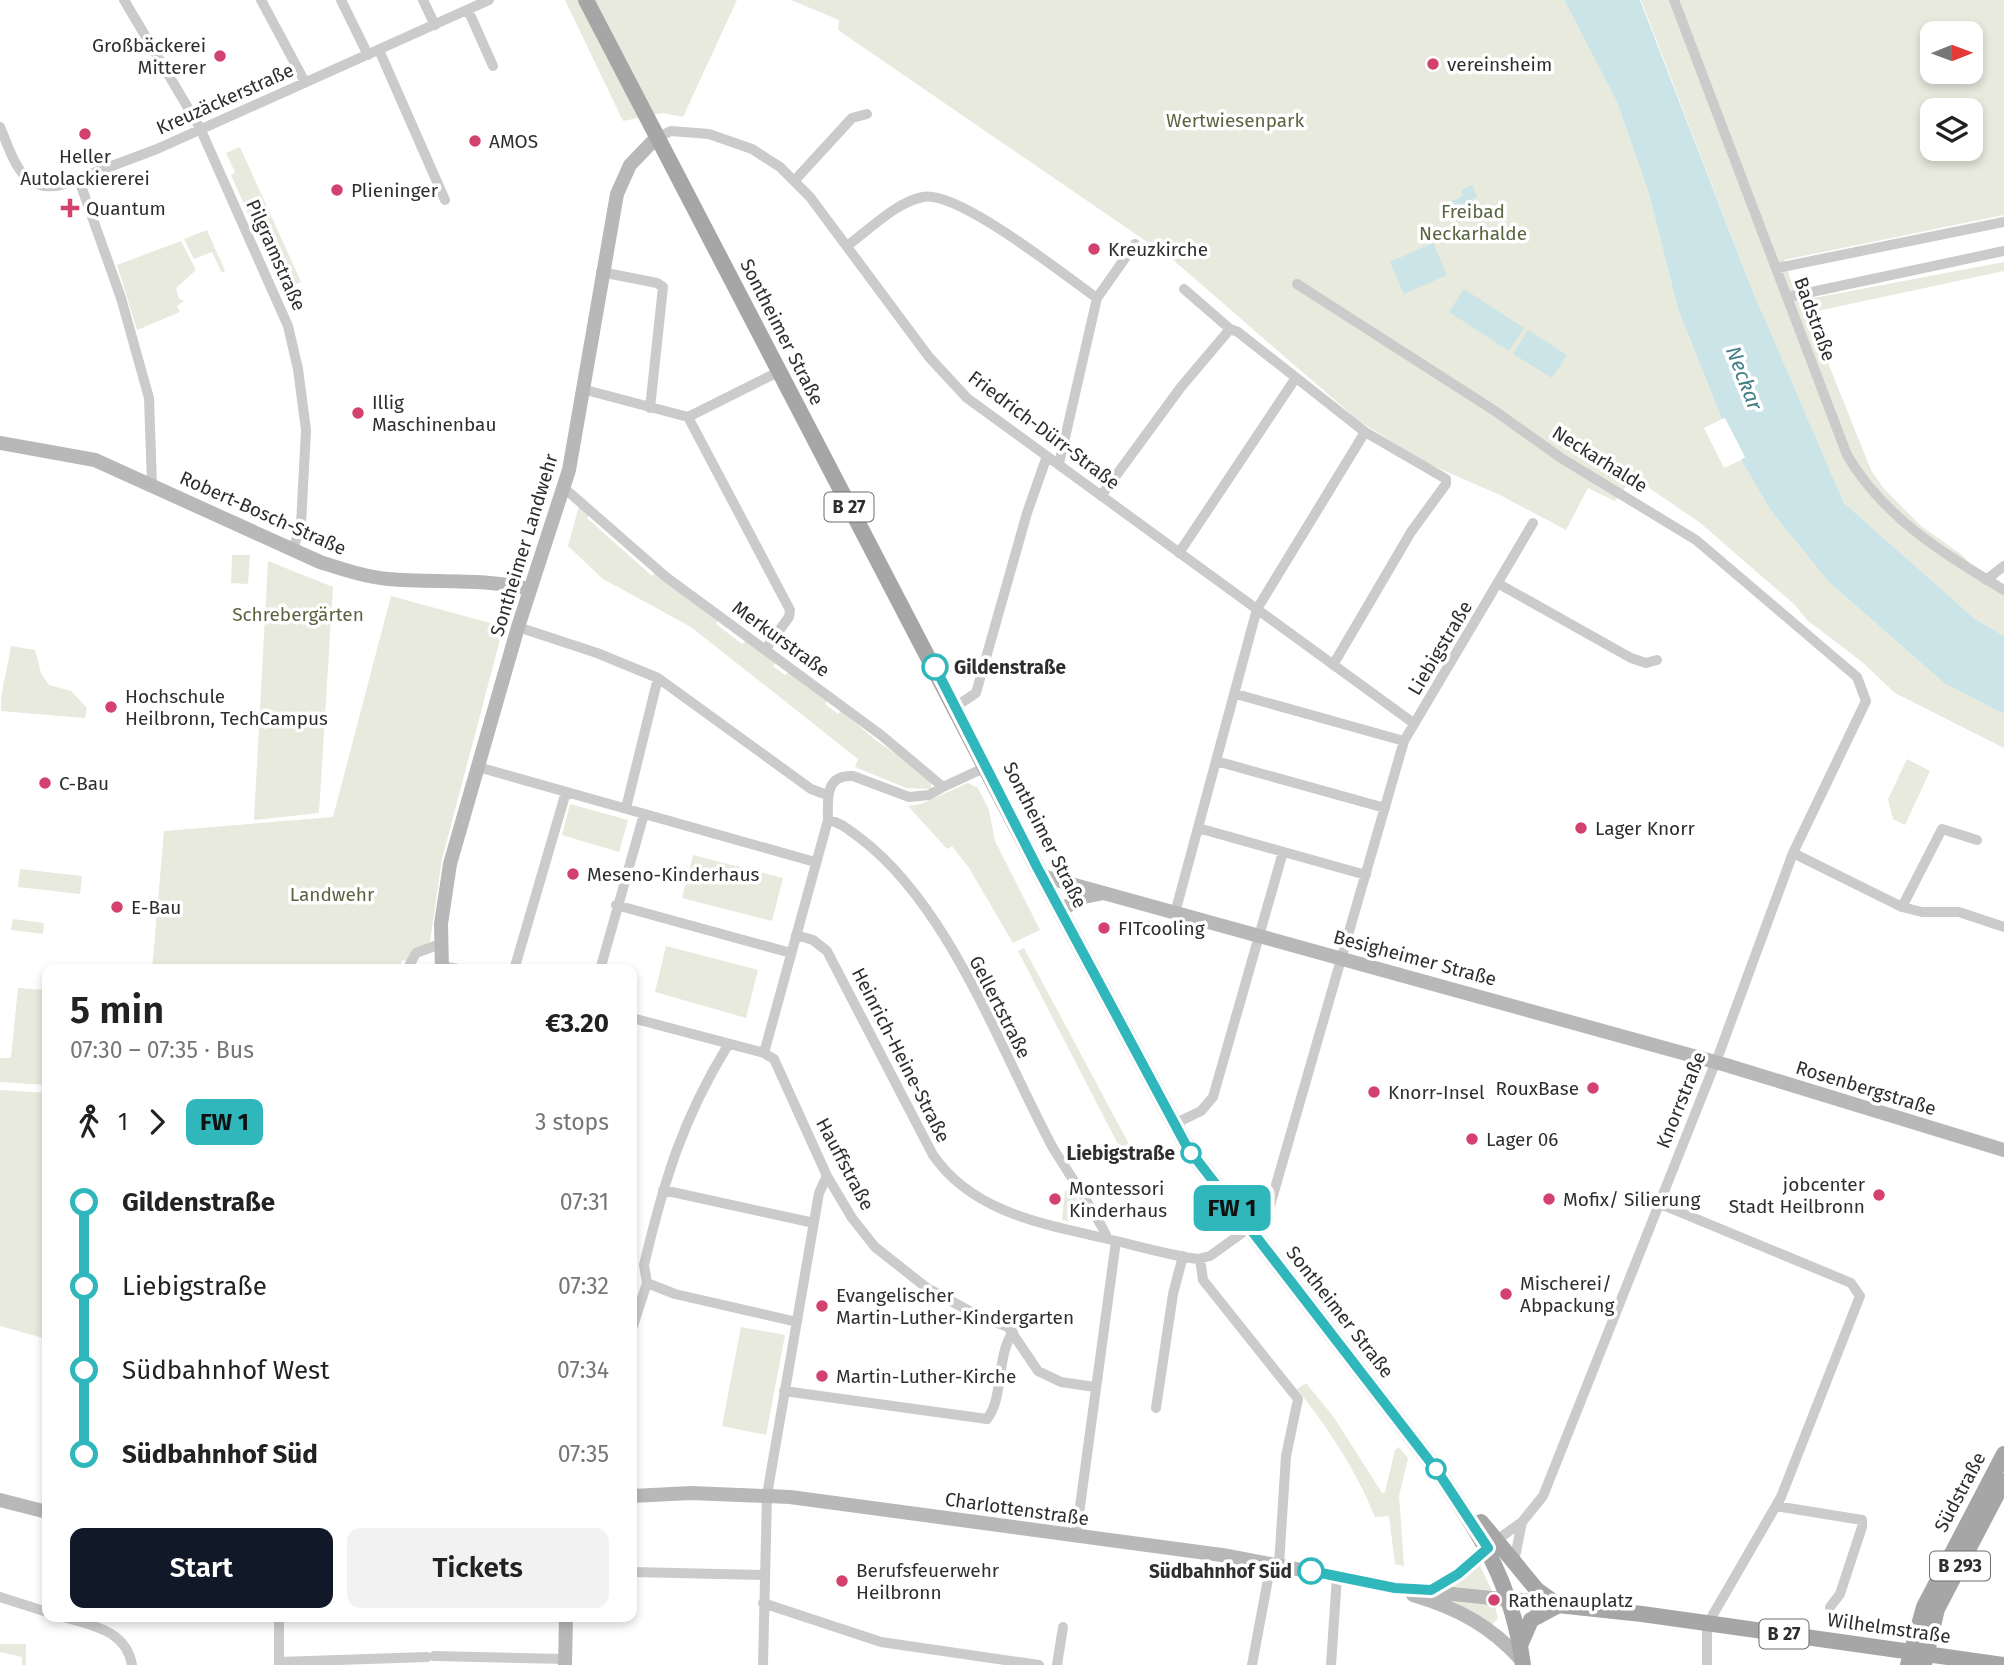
<!DOCTYPE html>
<meta charset="utf-8">
<style>
body{margin:0;font-family:"Fira Sans",sans-serif;background:#f2f2f2;color:#222;height:100vh;display:flex;flex-direction:column;font-size:26px;white-space:nowrap}
*{box-sizing:border-box;margin:0}
p{font-size:23px;color:#767676}
.icon{flex:none;width:38px;height:38px;fill:none;stroke:currentColor;stroke-width:2;stroke-linecap:round;stroke-linejoin:round}
.map{position:relative;flex:1;overflow:hidden}
.drawer{position:absolute;left:42px;top:964px;width:595px;height:658px;display:flex;flex-direction:column;background:#fff;border-radius:14px;box-shadow:0 4px 10px #0003}
.drawer>*{flex:none}
.badge{padding:0 14px;border-radius:10px;font-size:24px;line-height:46px}
.needle{width:46px;rotate:89deg}
.buttons{position:absolute;left:1920px;top:21px;display:grid;gap:14px}
.buttons a{display:grid;place-items:center;width:63px;height:63px;border-radius:14px;background:#fff;box-shadow:0 4px 10px #0003;font-size:35px}
.map>.badge{position:absolute;translate:-50% -50%;box-shadow:0 0 0 4px #fff}
.legs{display:flex;align-items:center;gap:10px;height:77px;padding:0 28px;font-size:23px}
.legs p{margin-inline-start:auto}
.headline{display:flex;align-items:center;justify-content:space-between;height:119px;padding:0 28px}
h1{font-size:38px;font-weight:600;line-height:52px}
.primary-button{display:flex;gap:14px;margin-top:auto;padding:14px 28px}
.primary-button a{flex:1;height:80px;border-radius:14px;background:#111827;color:#fff;font-size:28px;font-weight:600;line-height:80px;text-align:center}
.primary-button a+a{background:#f2f2f2;color:#222}
ul{padding:0 28px;list-style:none}
li{display:flex;align-items:center;gap:24px;height:84px;font-size:26px}
li i{display:grid;place-items:center;width:10px;height:100%;margin:0 9px;background:currentColor}
li i::after{content:'';width:18px;height:18px;margin:-9px;border:5px solid;border-radius:50%;background:#fff}
li p{margin-inline-start:auto}
li:first-child i{background:linear-gradient(#0000 50%,currentColor 0)}
li:last-child i{background:linear-gradient(currentColor 50%,#0000 0)}
.map>svg:first-child{display:block}
.green{fill:#e7eadd;fill-rule:evenodd}
.water{fill:#cbe4e8}
.lines{fill:none;stroke-linecap:round;stroke-linejoin:round}
.street{stroke:#cbcbcb;stroke-width:10}
.secondary{stroke:#b8b8b8;stroke-width:14}
.primary{stroke:#a6a6a6;stroke-width:16}
.line-1-casing{stroke:#fff;stroke-width:16}
.line-1{stroke:#2fb7bc;stroke-width:10}
.poi-dot{fill:#d3426f;stroke:#fff;stroke-width:2.5}
.stop-1-dot{fill:#fff;stroke:#2fb7bc;stroke-width:3.5}
.labels{text-anchor:middle;dominant-baseline:central;stroke-width:7;stroke-linejoin:round;paint-order:stroke}
.shield{fill:#fff;stroke:#6d6d6d;stroke-width:2}
.shield-label{font-size:18px;font-weight:bold;fill:#2e2e2e}
.poi-label{font-size:19px;fill:#2e2e2e;stroke:#fff;text-anchor:start}
.street-label{font-size:19px;fill:#2e2e2e;stroke:#fff}
.park-label{font-size:19px;fill:#5a6540;stroke:#fff}
.stop-label{font-size:19px;font-weight:bold;fill:#2e2e2e;stroke:#fff;text-anchor:end}
.water-label{font-size:21px;font-style:italic;fill:#447e88;stroke:#fff}
</style>
<div class="map">
<svg width="2004" height="1665" viewBox="0 0 2004 1665">
<rect width="100%" height="100%" fill="#fff"/>
<!-- green -->
<path class="green" d="M565 0H737L683 117 663 113 623 121Z
M791 0H1564L1617 102 1649 194 1678 309 1722 419 1704 428 1724 468 1741 460 1771 511 1828 581 1944 683 2004 714V748L1895 693 1861 661 1807 620 1795 605 1699 522 1633 477 1615 501 1588 488 1566 530 1500 495 1424 462 1359 421 1172 259 838 30 839 20Z
M1641 0H2004V215L1784 260 1798 301 2004 262V271L1808 313 1871 470 1884 489 1921 526 1962 555 1992 587 2004 594V636L1975 619 1844 503 1751 287ZM1932 33H1970V72H1932ZM1932 110H1970V149H1932Z
M240 147 301 282 282 290 231 175 235 172 226 153Z
M207 230 225 271 222 273 212 252 194 259 184 239Z
M181 241 196 270 176 288 179 299 184 301 177 306 180 312 137 330 117 265Z
M579 506 590 514 587 518 652 576 655 573 718 620 716 624 742 644 745 641 776 662 773 666 785 675 789 672 828 700 825 704 838 714 841 710 874 739 931 779V789L906 788 855 767 858 759 691 627 603 579 568 546Z
M232 555H250L248 584 231 583Z
M268 561 333 587 319 813 254 820Z
M391 596 501 626 502 632 442 859 430 942 413 951 407 961 402 960 399 969 152 970 164 831 333 817Z
M11 646 35 650 41 673 49 685 71 691 87 708 85 718 1 711C0 691 8 667 11 646Z
M1907 759 1930 771 1905 825 1893 819 1888 799Z
M968 783 978 788 989 810 995 841 1040 930 1013 943 969 868 952 846 947 849 908 806 921 804Z
M570 804 628 820 619 852 562 835Z
M693 855 783 878 772 921 682 898Z
M20 869 82 876 80 894 18 887Z
M13 919 44 923 43 934 11 930Z
M666 946 758 970 746 1018 655 992Z
M1024 948 1130 1146 1122 1152 1018 951Z
M18 988 46 990 47 994V1085L0 1082V1058H11Z
M0 1090 47 1093V1339L0 1326Z
M1065 1191 1071 1192 1078 1201 1074 1218 1068 1221 1062 1220Z
M741 1327 785 1335 766 1435 722 1426Z
M1306 1383 1333 1416 1382 1493 1385 1492 1395 1450 1399 1447 1408 1458 1399 1496 1404 1566 1395 1564 1389 1516 1375 1517C1356 1470 1329 1429 1297 1389Z
M1479 1563 1492 1591 1448 1586Z
M1443 1599 1494 1603 1498 1618 1492 1625Z
M0 1644H26V1665H22V1657L0 1652Z"/>
<!-- water -->
<path class="water" d="M1564 0H1640L1751 287 1844 503 1975 619 2004 636V714L1944 683 1828 581 1771 511 1741 460 1745 457 1725 418 1722 419 1678 309 1649 194 1617 102Z
M1472 185 1477 197 1471 200 1475 210 1459 217 1452 201 1463 196 1461 190Z
M1433 243 1447 275 1404 294 1390 262Z
M1464 289 1524 328 1509 351 1449 312Z
M1528 330 1567 355 1552 378 1513 354Z"/>
<g class="lines">
<!-- street -->
<path class="street" d="M124 0 200 128 288 326 298 369 306 430 301 525 293 549
M261 0 305 82
M341 0 368 55
M423 0 435 25
M1674 0 1847 455C1884 518 1943 553 2004 590
M468 10 493 66
M379 50 445 200
M0 127C13 157 21 194 61 185L157 149 489 0
M656 138 671 131 709 134 752 149 780 167 810 197 929 357 967 398 1412 722
M79 180 121 298 149 398 152 485
M795 180 852 118 867 114
M847 246C869 230 896 202 923 197 958 190 1064 275 1097 298
M1777 268 2004 222
M601 272 657 283 663 287 650 408
M1297 284 1495 411 1561 458 1696 540 1857 677 1866 701 1793 853 1720 1051 1543 1496 1522 1522 1514 1562
M1184 289 1230 329 1238 332 1365 432 1446 479V484L1411 532 1333 665
M1788 297 2004 251
M582 389 688 417 778 372
M688 417 790 610 789 617 765 650
M1059 464 1097 298 1135 244
M563 487 666 577 881 735 943 787 986 767
M1101 496 1181 387 1230 329
M1179 553 1295 379
M1986 580 2004 566
M1499 584 1631 658 1646 663 1657 660
M518 627 597 653 658 678 811 789 827 795
M1236 694 1404 741
M955 707 976 693 1027 513 1047 456
M1216 761 1385 808
M478 767 815 862
M626 808 658 678
M828 820C841 822 850 831 860 838 950 906 1000 1050 1053 1148 1062 1163 1106 1229 1107 1238
M1198 828 1366 875
M1793 853 1902 907 1922 912H1959L2004 927
M616 905 791 953
M1902 907 1942 829 1977 840
M1175 913 1257 609 1365 432
M796 935 813 940 827 951 933 1155C973 1213 1044 1224 1108 1239 1138 1246 1168 1255 1198 1259L1210 1256 1249 1228
M442 966 464 970
M407 970 416 953 440 944
M514 970 566 792
M600 970 644 814
M632 1018 764 1053 774 1059 827 1176 852 1218 875 1247 927 1288 975 1314 1008 1327 1038 1371 1061 1382 1095 1387
M764 1053 828 820C828 801 824 774 853 776L909 797 929 795 943 787
M1174 1124 1201 1111 1213 1097 1283 852
M663 1190 814 1223
M1658 1203 1851 1283 1860 1296 1781 1497 1707 1625V1665
M1253 1233 1269 1209 1404 741 1533 523
M1200 1259 1203 1280 1298 1399 1286 1456 1279 1565
M647 1283 675 1294 797 1322
M632 1329 647 1283 644 1265C664 1181 682 1120 728 1045
M784 1391 987 1419C1004 1398 996 1356 1013 1332
M1156 1408 1173 1294 1183 1256
M1776 1506 1862 1520V1527L1840 1594 1830 1607
M1076 1536 1116 1241
M1494 1542 1522 1522
M632 1572 763 1575
M0 1597 47 1612
M763 1603 881 1642 1039 1665
M64 1617C93 1626 126 1630 132 1665
M434 1656 565 1659
M279 1662 427 1657
M279 1665V1617
M763 1665 767 1495 819 1193 827 1176
M1057 1665 1063 1627
M1252 1665 1271 1563
M1331 1665 1337 1577"/>
<!-- secondary -->
<path class="secondary" d="M0 443 95 460 320 562C342 569 365 577 388 579 435 583 484 578 529 589
M1042 876 1726 1065 2004 1150
M1060 910 1084 897 1104 893
M442 970 441 924 450 864 518 627 569 470 617 194 630 165 656 138
M632 1496 691 1493 790 1497 1229 1556 1395 1588 1511 1600
M0 1500 47 1512
M1433 1590 1458 1575 1488 1548
M1413 1595C1457 1608 1492 1626 1523 1662
M565 1665 566 1617"/>
<!-- primary -->
<path class="primary" d="M586 0 1037 867 1187 1147 1438 1472C1483 1540 1512 1582 1523 1665
M1481 1522 1537 1590 1558 1605
M1511 1600 1642 1614 2004 1665
M1521 1643 1531 1620 1557 1606
M1924 1664 1937 1609 2004 1481
M1908 1665 1924 1607 2004 1454"/>
</g>
<g class="lines">
<defs>
<path id="line-1" d="M935 667 1037 867 1187 1147 1438 1472 1488 1548 1458 1574 1431 1590 1395 1588 1311 1571"/>
</defs>
<!-- line-1 casing -->
<use href="#line-1" class="line-1-casing"/>
<!-- line-1 -->
<use href="#line-1" class="line-1"/>
</g>
<!-- markers -->
<g class="poi-dot">
<circle cx="220" cy="56" r="7"/>
<circle cx="1433" cy="64" r="7"/>
<circle cx="85" cy="134" r="7"/>
<circle cx="475" cy="141" r="7"/>
<circle cx="337" cy="190" r="7"/>
<path d="M66.5 197.5h7v7h7v7h-7v7h-7v-7h-7v-7h7z"/>
<circle cx="1094" cy="249" r="7"/>
<circle cx="358" cy="413" r="7"/>
<circle cx="111" cy="707" r="7"/>
<circle cx="45" cy="783" r="7"/>
<circle cx="1581" cy="828" r="7"/>
<circle cx="573" cy="874" r="7"/>
<circle cx="117" cy="907" r="7"/>
<circle cx="1104" cy="928" r="7"/>
<circle cx="1593" cy="1088" r="7"/>
<circle cx="1374" cy="1092" r="7"/>
<circle cx="1472" cy="1139" r="7"/>
<circle cx="1879" cy="1195" r="7"/>
<circle cx="1055" cy="1199" r="7"/>
<circle cx="1549" cy="1199" r="7"/>
<circle cx="1506" cy="1294" r="7"/>
<circle cx="822" cy="1306" r="7"/>
<circle cx="822" cy="1376" r="7"/>
<circle cx="842" cy="1581" r="7"/>
<circle cx="1494" cy="1600" r="7"/>
</g>
<g class="stop-1-dot">
<circle cx="935" cy="667" r="12"/>
<circle cx="1191" cy="1153" r="9"/>
<circle cx="1436" cy="1469" r="9"/>
<circle cx="1311" cy="1571" r="12"/>
</g>
<g class="labels">
<!-- shield labels -->
<g class="shield">
<rect x="824.5" y="492.5" width="49" height="29" rx="5"/>
<rect x="1930" y="1551.5" width="60" height="29" rx="5"/>
<rect x="1759.5" y="1619.5" width="49" height="29" rx="5"/>
</g>
<g class="shield-label">
<text x="849" y="507">B 27</text>
<text x="1960" y="1566">B 293</text>
<text x="1784" y="1634">B 27</text>
</g>
<!-- poi labels -->
<g class="poi-label">
<text x="206" y="45" text-anchor="end">Großbäckerei<tspan x="206" dy="22">Mitterer</tspan></text>
<text x="1447" y="64">vereinsheim</text>
<text x="489" y="141">AMOS</text>
<text x="85" y="156" text-anchor="middle">Heller<tspan x="85" dy="22">Autolackiererei</tspan></text>
<text x="351" y="190">Plieninger</text>
<text x="86" y="208">Quantum</text>
<text x="1108" y="249">Kreuzkirche</text>
<text x="372" y="402">Illig<tspan x="372" dy="22">Maschinenbau</tspan></text>
<text x="125" y="696">Hochschule<tspan x="125" dy="22">Heilbronn, TechCampus</tspan></text>
<text x="59" y="783">C-Bau</text>
<text x="1595" y="828">Lager Knorr</text>
<text x="587" y="874">Meseno-Kinderhaus</text>
<text x="131" y="907">E-Bau</text>
<text x="1118" y="928">FITcooling</text>
<text x="1579" y="1088" text-anchor="end">RouxBase</text>
<text x="1388" y="1092">Knorr-Insel</text>
<text x="1486" y="1139">Lager 06</text>
<text x="1865" y="1184" text-anchor="end">jobcenter<tspan x="1865" dy="22">Stadt Heilbronn</tspan></text>
<text x="1069" y="1188">Montessori<tspan x="1069" dy="22">Kinderhaus</tspan></text>
<text x="1563" y="1199">Mofix/ Silierung</text>
<text x="1520" y="1283">Mischerei/<tspan x="1520" dy="22">Abpackung</tspan></text>
<text x="836" y="1295">Evangelischer<tspan x="836" dy="22">Martin-Luther-Kindergarten</tspan></text>
<text x="836" y="1376">Martin-Luther-Kirche</text>
<text x="856" y="1570">Berufsfeuerwehr<tspan x="856" dy="22">Heilbronn</tspan></text>
<text x="1508" y="1600">Rathenauplatz</text>
</g>
<!-- street labels -->
<g class="street-label">
<text transform="translate(225 99) rotate(-24)">Kreuzäckerstraße</text>
<text transform="translate(276 255) rotate(66)">Pilgramstraße</text>
<text transform="translate(1815 319) rotate(70)">Badstraße</text>
<text transform="translate(782 332) rotate(63)">Sontheimer Straße</text>
<text transform="translate(1044 430) rotate(37)">Friedrich-Dürr-Straße</text>
<text transform="translate(1600 459) rotate(32)">Neckarhalde</text>
<text transform="translate(263 513) rotate(24)">Robert-Bosch-Straße</text>
<text transform="translate(524 545) rotate(-73)">Sontheimer Landwehr</text>
<text transform="translate(781 639) rotate(36)">Merkurstraße</text>
<text transform="translate(1440 648) rotate(-59)">Liebigstraße</text>
<text transform="translate(1045 835) rotate(63)">Sontheimer Straße</text>
<text transform="translate(1415 958) rotate(15)">Besigheimer Straße</text>
<text transform="translate(1000 1007) rotate(63)">Gellertstraße</text>
<text transform="translate(901 1055) rotate(63)">Heinrich-Heine-Straße</text>
<text transform="translate(1866 1088) rotate(17)">Rosenbergstraße</text>
<text transform="translate(1681 1100) rotate(-68)">Knorrstraße</text>
<text transform="translate(845 1164) rotate(62)">Hauffstraße</text>
<text transform="translate(1340 1312) rotate(52)">Sontheimer Straße</text>
<text transform="translate(1960 1492) rotate(-62)">Südstraße</text>
<text transform="translate(1017 1509) rotate(8)">Charlottenstraße</text>
<text transform="translate(1889 1628) rotate(8)">Wilhelmstraße</text>
</g>
<!-- park labels -->
<g class="park-label">
<text x="1235" y="120">Wertwiesenpark</text>
<text x="1473" y="211">Freibad<tspan x="1473" dy="22">Neckarhalde</tspan></text>
<text x="298" y="614">Schrebergärten</text>
<text x="332" y="894">Landwehr</text>
</g>
<!-- stop labels -->
<g class="stop-label">
<text x="954" y="667" text-anchor="start">Gildenstraße</text>
<text x="1175" y="1153">Liebigstraße</text>
<text x="1292" y="1571">Südbahnhof Süd</text>
</g>
<!-- water labels -->
<g class="water-label">
<text transform="translate(1744 378) rotate(69)">Neckar</text>
</g>
</g>
</svg>
<div class="buttons">
<a><svg class="needle" viewBox="-14 -14 28 28"><path d="M0-13l5 13h-10z" fill="#e53935"/><path d="M0 13l5-13h-10z" fill="#767676"/></svg></a>
<a><svg class="icon" aria-label="layers" viewBox="0 0 24 24"><path d="M12 4l9 5-9 5-9-5zM3 14l9 5 9-5"/></svg></a>
</div>
<b class="badge" style="left:1232px;top:1208px;background:#2fb7bc;color:#111">FW 1</b>
<section class="drawer">
<div class="headline"><div><h1>5 min</h1><p>07:30 – 07:35 · Bus</p></div><b>€3.20</b></div>
<div class="legs"><svg class="icon" aria-label="walk" viewBox="0 0 24 24"><circle cx="13" cy="4" r="2"/><path d="M13 8l-2 6 4 7M11 14l-3 7M7 12l3-4h3l4 4"/></svg>1<svg class="icon" aria-label="forward" viewBox="0 0 24 24"><path d="M9 5l7 7-7 7"/></svg><b class="badge" style="background:#2fb7bc;color:#111">FW 1</b><p>3 stops</p></div>
<ul>
<li><i style="color:#2fb7bc"></i><b>Gildenstraße</b><p>07:31</p></li>
<li><i style="color:#2fb7bc"></i><span>Liebigstraße</span><p>07:32</p></li>
<li><i style="color:#2fb7bc"></i><span>Südbahnhof West</span><p>07:34</p></li>
<li><i style="color:#2fb7bc"></i><b>Südbahnhof Süd</b><p>07:35</p></li>
</ul>
<div class="primary-button"><a>Start</a><a>Tickets</a></div>
</section>
</div>
